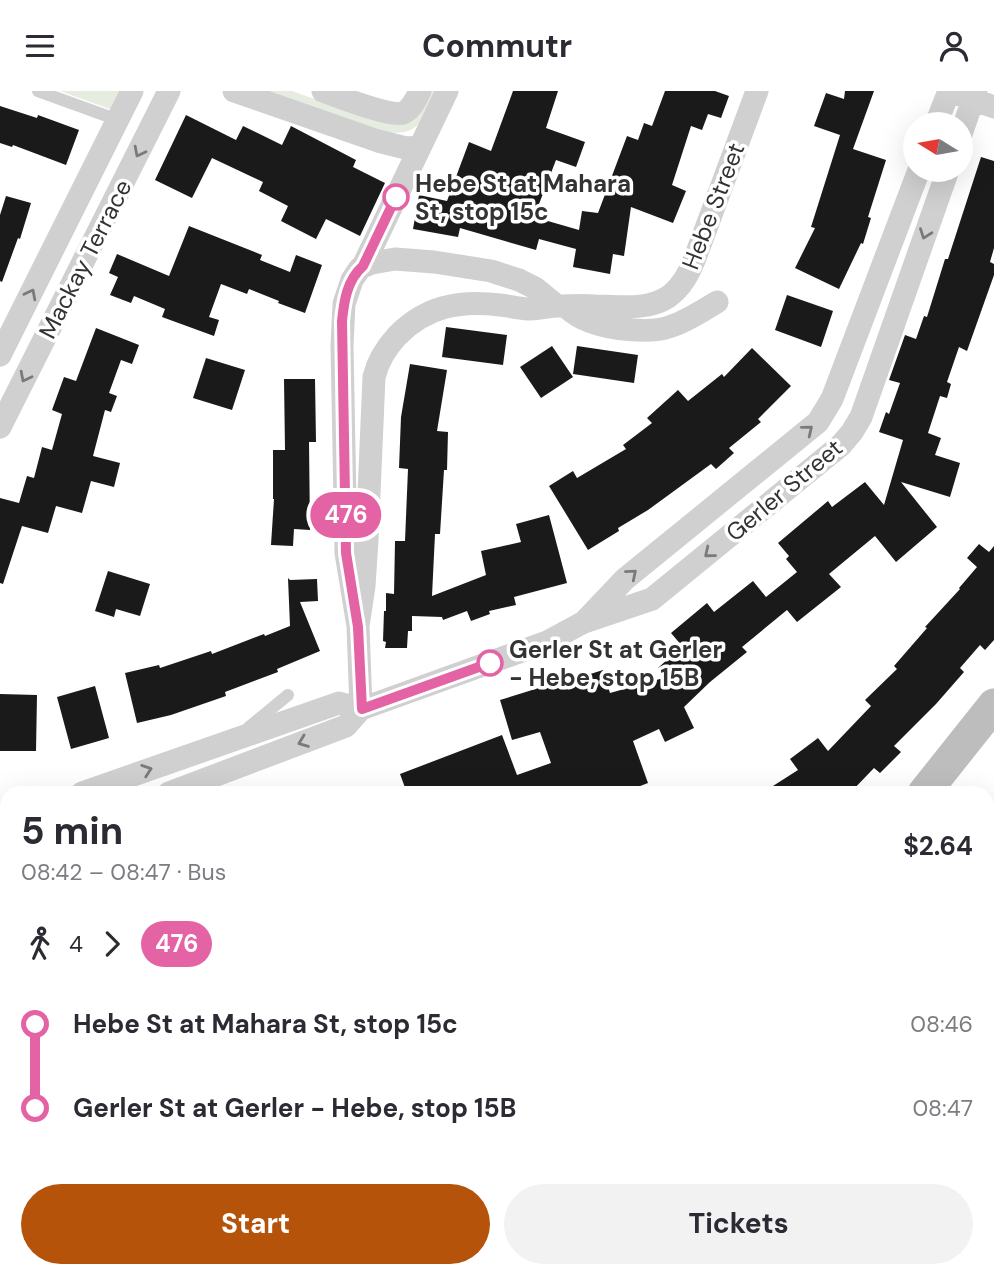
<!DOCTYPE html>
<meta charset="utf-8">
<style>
body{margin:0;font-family:"DM Sans",sans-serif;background:#f2f2f3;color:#2b2b33;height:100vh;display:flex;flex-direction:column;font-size:26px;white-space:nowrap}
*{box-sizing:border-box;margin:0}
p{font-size:23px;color:#7c7c81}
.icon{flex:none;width:38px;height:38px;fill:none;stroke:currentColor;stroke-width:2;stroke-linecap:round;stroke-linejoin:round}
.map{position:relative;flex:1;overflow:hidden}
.panel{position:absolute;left:0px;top:695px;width:994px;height:492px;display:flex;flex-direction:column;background:#fff;border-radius:21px 21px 0 0;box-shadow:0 7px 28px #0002}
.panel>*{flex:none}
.badge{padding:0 14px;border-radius:23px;font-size:24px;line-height:46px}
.needle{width:46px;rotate:281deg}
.buttons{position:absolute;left:903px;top:21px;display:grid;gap:14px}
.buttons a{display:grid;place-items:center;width:70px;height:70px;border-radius:50%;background:#fff;box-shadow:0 7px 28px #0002;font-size:35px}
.map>.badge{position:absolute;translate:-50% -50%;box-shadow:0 0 0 4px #fff}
.legs{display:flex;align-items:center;gap:10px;height:77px;padding:0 21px;font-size:23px}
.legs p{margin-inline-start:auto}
.headline{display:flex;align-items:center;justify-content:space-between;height:119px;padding:0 21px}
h1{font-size:38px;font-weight:700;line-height:52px}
.primary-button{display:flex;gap:14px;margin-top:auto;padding:14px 21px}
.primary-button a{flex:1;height:80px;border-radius:42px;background:#b45309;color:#fff;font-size:28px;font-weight:700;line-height:80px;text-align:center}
.primary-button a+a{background:#f2f2f3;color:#2b2b33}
ul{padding:0 21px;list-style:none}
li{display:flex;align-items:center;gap:24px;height:84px;font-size:26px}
li i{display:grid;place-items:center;width:10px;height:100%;margin:0 9px;background:currentColor}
li i::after{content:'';width:18px;height:18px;margin:-9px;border:5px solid;border-radius:50%;background:#fff}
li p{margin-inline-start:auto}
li:first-child i{background:linear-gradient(#0000 50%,currentColor 0)}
li:last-child i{background:linear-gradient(currentColor 50%,#0000 0)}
header{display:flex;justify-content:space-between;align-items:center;height:91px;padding:0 21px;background:#fff;font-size:32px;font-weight:700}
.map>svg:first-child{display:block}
.green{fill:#e6ecdf}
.building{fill:#1a1a1a}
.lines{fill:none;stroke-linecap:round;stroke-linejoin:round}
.lane{stroke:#d0d0d0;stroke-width:12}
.street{stroke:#d0d0d0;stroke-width:23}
.secondary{stroke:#bdbdbd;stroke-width:33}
.oneway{stroke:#7a7a7a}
.line-1-casing{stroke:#fff;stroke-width:16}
.line-1{stroke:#e463a4;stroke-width:10}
.stop-1-dot{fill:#fff;stroke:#e463a4;stroke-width:3.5}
.labels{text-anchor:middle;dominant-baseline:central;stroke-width:7;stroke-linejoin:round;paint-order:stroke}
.stop-label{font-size:24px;font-weight:bold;fill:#333;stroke:#fff;text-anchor:start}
.street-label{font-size:24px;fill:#333;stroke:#fff}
</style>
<header><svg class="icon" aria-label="menu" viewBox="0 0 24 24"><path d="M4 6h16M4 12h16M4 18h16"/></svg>Commutr<svg class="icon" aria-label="person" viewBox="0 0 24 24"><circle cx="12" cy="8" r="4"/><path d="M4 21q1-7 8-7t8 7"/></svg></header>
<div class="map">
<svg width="994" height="1185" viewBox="0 0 994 1185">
<rect width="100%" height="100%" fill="#fff"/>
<!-- green -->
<path class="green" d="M60 0H125L118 21Z
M262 0H292L320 10 388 28 427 0H439C424 26 420 46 386 41Z"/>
<!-- building -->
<path class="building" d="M513 0H558L546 37 585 51 576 76 556 69 534 126 579 139 582 120 598 122 627 45 638 49 644 32 652 35 665 0H715L729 5 721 27 708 23 702 39 691 35 672 94 686 100 673 132 631 116 624 165 613 163 610 183 573 176 576 158 539 148 536 159 460 137 458 146 413 138 419 104 447 110 469 51 491 60Z
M845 0H874L853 58 886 69 868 126 871 127 863 153 861 152 839 198 795 177 815 137 811 136 840 44 814 35 826 2 844 8Z
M0 15 37 27 38 24 79 39 66 74 13 54 12 56 0 52Z
M186 24 236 49 243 35 282 54 291 35 356 69 353 76 385 92 360 145 326 128 316 148 281 130 288 115 259 100 263 91 212 67 192 107 155 89Z
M981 66 994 70V157L990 171 994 173V184L967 260 959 256 947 291 951 293 947 307 940 305 928 342 941 347 935 364 960 372 950 406 901 391 937 436 896 471 875 445 829 483 841 496 797 531 787 519 742 556 747 561 710 591 684 616 694 637 665 651 659 638 633 650 648 692 622 702H407L400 683 502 644 517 684 551 672 540 641 512 649 500 609 545 595 546 597 603 579 610 602 667 586 658 577 682 555 671 542 707 512 714 521 753 490 766 506 797 481 786 468 789 465 778 452 828 410 832 416 865 391 884 414 903 349 879 341 886 321 889 323 900 292 889 289 905 244 916 248 924 225 927 226 945 168H948Z
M6 105 31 112 20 148 18 147 2 191 0 190V124Z
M189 135 262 164 260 169 290 181 296 164 322 174 305 222 278 212 279 210 249 198 247 203 221 193 209 226 219 229 214 245 162 226 165 218 134 205 131 212 110 204 118 186 109 182 117 163 169 185Z
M787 204 833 220 821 256 775 239Z
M446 236 507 244 503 274 442 266Z
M96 237 139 254 132 273 121 269 109 302 117 305 111 321 105 319 93 365 120 372 114 396 91 390 82 422 56 415 48 442 22 435 3 493 0 492V407L19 412 27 385 34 387 42 356 52 359 62 323 52 319 64 286 76 290Z
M552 255 573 286 541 307 520 276Z
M577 255 638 264 634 292 573 283Z
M752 257 791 295 758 328 761 331 729 357 734 362 716 378 711 373 648 419 618 437 619 440 588 459 549 395 573 380 577 387 626 358 623 354 652 332 647 327 678 299 688 310 722 283 724 286Z
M206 267 245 279 232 319 193 307Z
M410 273 447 279 437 340 448 341 447 379H444L440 443H435L432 505 486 484 481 460 521 451 516 433 549 424 567 492 514 506 516 514 489 520 490 523 471 530 467 520 443 529 442 526 412 525V540H408L407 557H385L386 551 383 550 384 520H386V502L394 503 395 450H405L408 378 399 377 401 326Z
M284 288H315L316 351H309L310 439 294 438 293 455 271 454 274 408H273V359H285Z
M979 453 989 461 994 455V549L985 559 980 554 960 577 964 581 936 613 894 655 901 661 880 682 874 677 850 702H762L798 679 790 668 818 647 828 660 871 615 865 609 897 578 894 575 927 537 925 536 960 498 959 497 977 476 967 467Z
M108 480 150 493 140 525 116 518 114 526 95 520Z
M288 487 290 489 317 488 318 510 300 511 320 560 277 578 278 581 225 601 226 605 171 624 137 632 125 582 159 574 160 577 211 560 212 563 264 543 265 545 290 535Z
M95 595 109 647 71 658 57 606Z
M0 603 37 604 36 660H0Z"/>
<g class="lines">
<!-- lane -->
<path class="lane" d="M38 0 118 29
M248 637 288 604"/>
<!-- street -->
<path class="street" d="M234 0 378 50 406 57 420 56
M323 0C337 5 393 27 403 22 412 18 416 8 420 0
M949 0 994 16
M936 33 949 0
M961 43 976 0
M363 175 447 0
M566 216C573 222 580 227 589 230 609 238 649 243 669 236 686 231 702 220 717 211
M0 264 132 0
M0 336 169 0
M586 529 625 488 818 331 832 308 919 79
M358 535 364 495 367 449 374 286C378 269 386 257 397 245 426 215 460 209 500 214 510 215 521 218 531 218 540 218 549 215 558 215 570 215 583 214 595 215 620 215 646 220 668 206 682 196 689 182 695 167L757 0
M361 618 358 535 346 462 342 254 344 213 352 189 360 177 372 172 395 168 434 171 491 180 519 189 535 197 557 215
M82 702 339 612 361 618
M169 702 346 635 361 618 547 551 584 531 652 508 841 354 852 341 861 326 948 79
M0 731 7 728
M0 766 7 763
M0 918 7 926
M582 1180 586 1185
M868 1185 872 1180"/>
<!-- secondary -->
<path class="secondary" d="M924 702 994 614
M987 947 994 950
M87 1185 90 1180"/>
</g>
<!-- one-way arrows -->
<defs><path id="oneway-chevron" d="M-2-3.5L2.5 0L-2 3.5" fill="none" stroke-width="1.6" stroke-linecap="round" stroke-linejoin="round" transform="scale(1.75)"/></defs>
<g class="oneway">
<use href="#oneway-chevron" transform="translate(139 61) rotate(117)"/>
<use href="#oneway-chevron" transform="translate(925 143) rotate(110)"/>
<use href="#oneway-chevron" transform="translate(31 203) rotate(-63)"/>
<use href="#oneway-chevron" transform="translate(25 286) rotate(117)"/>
<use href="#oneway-chevron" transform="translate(808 339) rotate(-39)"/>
<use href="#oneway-chevron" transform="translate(709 462) rotate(141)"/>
<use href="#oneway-chevron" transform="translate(632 483) rotate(-40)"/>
<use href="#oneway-chevron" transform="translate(303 651) rotate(159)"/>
<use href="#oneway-chevron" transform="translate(147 679) rotate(-19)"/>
</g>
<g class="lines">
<defs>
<path id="line-1" d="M396 106 363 175C347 189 344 210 342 230L346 462 358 536 362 618 490 572"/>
</defs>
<!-- line-1 casing -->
<use href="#line-1" class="line-1-casing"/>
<!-- line-1 -->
<use href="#line-1" class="line-1"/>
</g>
<!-- markers -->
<g class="stop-1-dot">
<circle cx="396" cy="106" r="12"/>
<circle cx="490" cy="572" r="12"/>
</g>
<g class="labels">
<!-- stop labels -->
<g class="stop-label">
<text x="415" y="92">Hebe St at Mahara<tspan x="415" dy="28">St, stop 15c</tspan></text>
<text x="509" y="558">Gerler St at Gerler<tspan x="509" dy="28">- Hebe, stop 15B</tspan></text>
</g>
<!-- street labels -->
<g class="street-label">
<text transform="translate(713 115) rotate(-69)">Hebe Street</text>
<text transform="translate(85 168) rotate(-63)">Mackay Terrace</text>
<text transform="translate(784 399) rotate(-40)">Gerler Street</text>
</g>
</g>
</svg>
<div class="buttons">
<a><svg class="needle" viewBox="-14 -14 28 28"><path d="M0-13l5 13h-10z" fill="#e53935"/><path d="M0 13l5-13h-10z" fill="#7c7c81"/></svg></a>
</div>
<b class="badge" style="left:346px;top:424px;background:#e463a4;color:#fff">476</b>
<section class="panel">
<div class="headline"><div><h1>5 min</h1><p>08:42 – 08:47 · Bus</p></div><b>$2.64</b></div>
<div class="legs"><svg class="icon" aria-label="walk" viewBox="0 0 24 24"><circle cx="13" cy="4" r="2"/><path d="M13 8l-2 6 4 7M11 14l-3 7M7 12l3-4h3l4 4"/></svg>4<svg class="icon" aria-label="forward" viewBox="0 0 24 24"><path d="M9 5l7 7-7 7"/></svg><b class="badge" style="background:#e463a4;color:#fff">476</b></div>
<ul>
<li><i style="color:#e463a4"></i><b>Hebe St at Mahara St, stop 15c</b><p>08:46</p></li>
<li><i style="color:#e463a4"></i><b>Gerler St at Gerler - Hebe, stop 15B</b><p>08:47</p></li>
</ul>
<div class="primary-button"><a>Start</a><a>Tickets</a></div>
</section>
</div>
